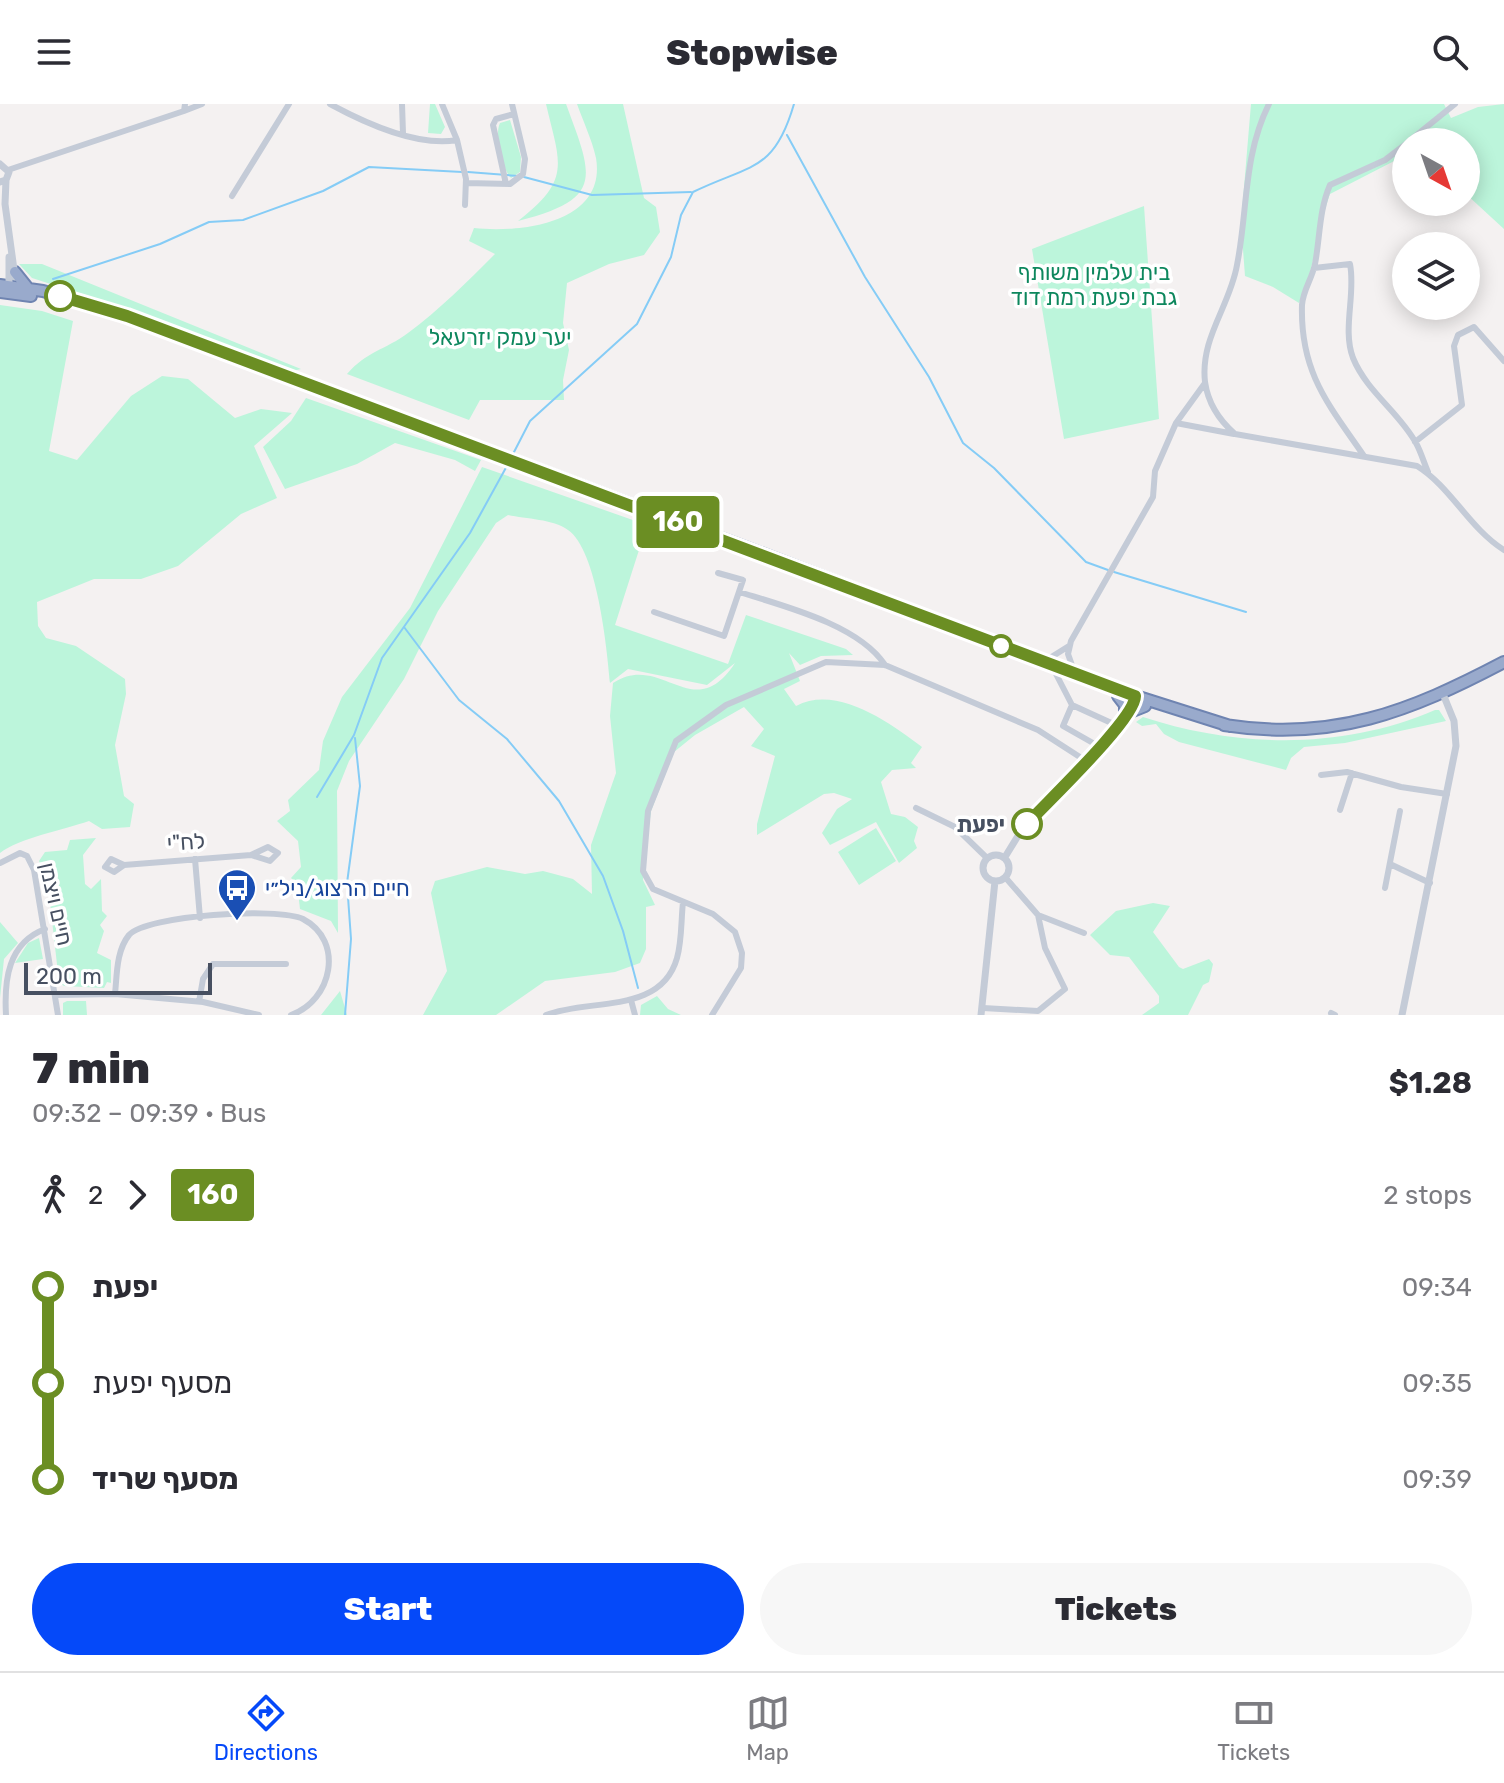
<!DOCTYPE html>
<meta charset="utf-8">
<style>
body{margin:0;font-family:Rubik,Heebo,sans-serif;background:#f7f7f7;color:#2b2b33;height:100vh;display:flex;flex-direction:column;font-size:30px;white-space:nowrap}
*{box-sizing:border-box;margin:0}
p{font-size:26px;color:#7c7c81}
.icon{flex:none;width:44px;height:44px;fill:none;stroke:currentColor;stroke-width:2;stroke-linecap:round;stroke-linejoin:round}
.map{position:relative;height:911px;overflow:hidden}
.details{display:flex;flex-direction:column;background:#fff;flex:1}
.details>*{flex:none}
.badge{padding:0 16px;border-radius:6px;font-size:28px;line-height:52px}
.needle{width:52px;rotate:140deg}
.fabs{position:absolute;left:1392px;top:24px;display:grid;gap:16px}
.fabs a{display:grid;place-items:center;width:88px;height:88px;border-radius:50%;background:#fff;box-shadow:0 4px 20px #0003;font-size:40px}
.scale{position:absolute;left:24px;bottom:20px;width:188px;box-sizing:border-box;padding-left:8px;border:4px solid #475061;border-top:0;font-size:22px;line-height:28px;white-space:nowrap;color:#475061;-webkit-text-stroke:6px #fff;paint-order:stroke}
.map>.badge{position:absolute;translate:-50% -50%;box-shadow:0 0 0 4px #fff}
.legs{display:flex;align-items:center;gap:12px;height:88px;padding:0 32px;font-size:26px}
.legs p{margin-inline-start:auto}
.overview{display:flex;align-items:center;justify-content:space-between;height:136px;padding:0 32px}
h1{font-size:44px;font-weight:800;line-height:60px}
.action{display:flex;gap:16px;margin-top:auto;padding:16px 32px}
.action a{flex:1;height:92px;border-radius:48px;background:#0549f9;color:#fff;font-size:32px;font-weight:800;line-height:92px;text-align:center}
.action a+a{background:#f7f7f7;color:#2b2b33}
ul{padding:0 32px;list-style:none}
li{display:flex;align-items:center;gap:28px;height:96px;font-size:30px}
li i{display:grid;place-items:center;width:12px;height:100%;margin:0 10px;background:currentColor}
li i::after{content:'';width:20px;height:20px;margin:-10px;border:6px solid;border-radius:50%;background:#fff}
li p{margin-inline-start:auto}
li:first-child i{background:linear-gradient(#0000 50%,currentColor 0)}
li:last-child i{background:linear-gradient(currentColor 50%,#0000 0)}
header{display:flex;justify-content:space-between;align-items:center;height:104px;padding:0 32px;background:#fff;font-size:36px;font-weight:800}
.dock{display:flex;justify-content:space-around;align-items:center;height:112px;border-top:2px solid #e1e1e2;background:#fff;font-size:22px;color:#7c7c81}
.dock a{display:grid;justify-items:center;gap:4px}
.dock .active{color:#0549f9}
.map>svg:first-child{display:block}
.green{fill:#bcf5db}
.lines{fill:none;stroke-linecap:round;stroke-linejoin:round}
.stream{stroke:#85ccf6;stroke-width:2}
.trunk-casing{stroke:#6f84b1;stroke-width:14}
.minor{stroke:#c4cbd7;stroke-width:6}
.tertiary{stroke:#c4cbd7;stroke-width:7}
.trunk{stroke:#9ac;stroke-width:10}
.line-1-casing{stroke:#fff;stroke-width:18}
.line-1{stroke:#6b8e23;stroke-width:12}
.stop-1-dot{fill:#fff;stroke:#6b8e23;stroke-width:4}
.labels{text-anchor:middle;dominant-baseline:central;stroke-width:7;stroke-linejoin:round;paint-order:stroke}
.park-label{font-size:22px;fill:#0d875d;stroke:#fff}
.stop-label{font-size:22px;font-weight:bold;fill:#475061;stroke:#fff;text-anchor:end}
.street-label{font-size:22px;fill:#475061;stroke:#fff}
.transit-label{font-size:22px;fill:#164399;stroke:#fff;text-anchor:start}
</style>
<header><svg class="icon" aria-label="menu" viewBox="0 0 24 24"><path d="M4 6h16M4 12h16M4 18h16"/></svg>Stopwise<svg class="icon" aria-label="search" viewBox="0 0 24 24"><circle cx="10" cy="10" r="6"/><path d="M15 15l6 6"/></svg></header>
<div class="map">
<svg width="1504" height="911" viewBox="0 0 1504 911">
<rect width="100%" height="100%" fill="#f4f1f1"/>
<!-- green -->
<path class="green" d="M430 0H435L445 23 441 30 428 29Z
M546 0H566C593 73 605 95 518 117 572 75 560 60 546 0Z
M577 0H623L644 94 656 103 660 128 644 151 609 160 567 179 563 219 569 246 563 276 564 296H480L469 316 347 270C367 247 385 246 408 229 439 206 467 178 495 150L469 137 474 124C519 129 607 120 596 54 592 36 583 17 577 0Z
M1251 0H1444L1451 14 1478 3 1504 0V125L1466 90V38H1406V49L1402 53 1330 90C1317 126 1315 164 1299 199L1273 183 1245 172 1241 119Z
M510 16 521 53 520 68 511 74C502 64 494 31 500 19Z
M1144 102 1159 315 1064 335 1032 145Z
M19 160H42L301 265 293 267 116 201 32 174Z
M0 201 42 207 73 217 49 347 77 356 131 292 162 272 188 275 235 314 261 305 292 309 254 342 277 394 241 410 178 462 141 475H94L37 498 38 522 46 534 76 542 125 575 126 590 115 641 124 692 134 700 130 723 102 725 89 717C63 726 19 734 0 749Z
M306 294 481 356 475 367 455 356 395 339 357 360 285 385 263 343 291 317Z
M482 363 647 421 615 521 728 560 746 511 846 545 853 551 821 552 800 561 789 549 800 577 784 585 796 602C837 580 890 619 922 643L911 659 916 664 892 666 881 678 891 710 905 713 918 723 914 737 917 744 899 759 876 718 830 741 822 729 837 705 852 695 834 689 824 690 757 731V720L775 652 751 642 764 625 744 603 695 631 674 648 651 707 647 738 643 776 655 801 646 803V845L640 859 615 868 545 877 496 911H423L447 867 431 789 435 777 487 763 525 770 543 767 573 775 592 790 591 741 616 669 610 612 613 579C662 547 693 623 735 559L707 581 628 565 610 579C607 543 597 446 568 426 553 415 526 415 508 411L496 419 438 507 404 575 349 657 337 687 338 829 331 817 300 805 297 780 291 774 301 763 298 737 277 717 290 707 288 696 319 666 323 637 342 593 410 504Z
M1435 606H1439L1446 617 1345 639 1304 643 1291 654 1286 666 1179 638 1164 630 1156 620 1142 622 1136 618 1143 613C1237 644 1343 646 1435 606Z
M876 724 896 757 859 781 838 748Z
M96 734 83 751 85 780 91 785 101 775 102 807 107 812 100 821 104 827 97 849 111 856V879L107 878 104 884 64 882 59 878 48 781 39 757 45 748 67 746 70 736Z
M1153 799 1170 802 1153 828 1179 863 1183 865 1209 855 1213 860 1209 878 1203 881 1188 911H1142L1159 899V892L1129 853 1110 851 1090 831 1116 807Z
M0 818 18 839 4 855 0 894Z
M39 834 43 855 15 859 28 839Z
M340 887 347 911H321Z
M657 892 668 905 681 911H640L641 901Z
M67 897H86L87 911H63V899Z"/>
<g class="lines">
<!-- stream -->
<path class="stream" d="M787 31 865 173 929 273 963 339 994 364 1086 458 1108 466
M468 68 518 72
M524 73 592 91 691 88
M53 175 160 140 209 118 243 116 323 87 369 63 462 68
M513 350 530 317 637 220 671 153 681 111 693 88C750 60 774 69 794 0
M1114 468 1246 508
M404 523 459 596 507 635 559 697 603 772 623 827 638 884
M317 693 354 631 382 554 470 429 508 360
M345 911 351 835 347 779 360 682 355 634"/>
<defs>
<path id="trunk" d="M15 168 27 183
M0 181 43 187 127 212 748 444 1126 589 1230 622
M0 188 31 192
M1118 592 1125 601V609
M1130 608 1145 602
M1224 621C1333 638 1409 608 1504 558"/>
</defs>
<!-- trunk casing -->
<use href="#trunk" class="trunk-casing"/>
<!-- minor -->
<path class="minor" d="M330 0C365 19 417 43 457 36L442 0
M402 0 403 29
M1269 0C1243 52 1248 106 1237 161 1230 202 1200 234 1205 278 1208 299 1220 317 1235 330L1417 362C1451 383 1469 424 1504 446
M184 7 202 0
M457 36 466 75 465 101
M1408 38 1455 0
M8 66 184 7 185 0
M466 79 510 80 523 70 525 55 512 0
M506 80 493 21 496 15 514 10
M232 92 289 0
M1314 164 1350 160C1356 190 1342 225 1353 254 1367 288 1399 308 1416 339 1421 348 1424 359 1428 368
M1205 279 1176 319 1234 330
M1415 338 1462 301 1454 242 1458 231 1474 223 1504 257
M1364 352C1329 301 1300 269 1302 201 1303 186 1312 175 1315 160 1320 134 1319 106 1330 81L1385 56 1406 40
M739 488C784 502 859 521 885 561
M654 508 724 532 743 476 718 469
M1045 557 1069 542
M1074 567 1068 550 1071 537 1153 393 1155 367 1176 319
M1055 568 1072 601 1118 622
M1072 601 1063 622 1100 643
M1321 671 1347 668 1401 683 1447 690
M916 704 955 723 987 754
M1340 706 1352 669
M195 755 200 814
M0 759 20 749 27 752 34 766 58 911
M1390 760 1430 779
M124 761 111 755 105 763 114 768 124 761 251 751 268 743 278 749 270 757 251 751
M1005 773 1038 811 1084 829
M1385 784 1400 707
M56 891 115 890
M631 896 635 911
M199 898 203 875 213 860H286
M983 904 1038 907 1065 885 1045 844 1038 811
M1331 909 1335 911
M6 911C4 876 8 839 45 825
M259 911 203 898 115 890C117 872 116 847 129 831 147 811 278 803 303 815 345 837 332 897 291 911
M546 911C589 894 661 911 677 854 682 837 681 816 683 798
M712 911 741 864 742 849 735 828 713 810 653 785 643 767 648 707 676 637 726 601 826 558 885 561 1038 626 1086 657"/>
<!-- tertiary -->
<path class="tertiary" d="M0 60 9 68 6 76 0 78
M6 76 5 100 15 173
M9 153V184
M983 764a13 13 0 1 1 26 0a13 13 0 1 1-26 0Z
M1005 753 1021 727 1127 612 1135 592
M981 911 995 777
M1402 911 1456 642 1454 617 1443 590"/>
<!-- trunk -->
<use href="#trunk" class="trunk"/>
</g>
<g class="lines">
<defs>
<path id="line-1" d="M60 192 127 212 1135 592C1136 614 1046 699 1027 720"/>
</defs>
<!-- line-1 casing -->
<use href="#line-1" class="line-1-casing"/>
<!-- line-1 -->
<use href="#line-1" class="line-1"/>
</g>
<!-- icons -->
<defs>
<symbol id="bus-pin" viewBox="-11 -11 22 30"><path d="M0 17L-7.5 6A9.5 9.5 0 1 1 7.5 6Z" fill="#1a4fb4" stroke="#fff"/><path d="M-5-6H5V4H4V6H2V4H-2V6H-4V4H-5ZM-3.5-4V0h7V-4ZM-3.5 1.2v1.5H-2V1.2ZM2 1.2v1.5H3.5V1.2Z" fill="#fff"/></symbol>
</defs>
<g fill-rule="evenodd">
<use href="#bus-pin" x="215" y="762" width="44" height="60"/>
</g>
<!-- markers -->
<g class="stop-1-dot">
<circle cx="60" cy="192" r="14"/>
<circle cx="1001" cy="542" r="10"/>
<circle cx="1027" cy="720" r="14"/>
</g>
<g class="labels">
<!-- park labels -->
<g class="park-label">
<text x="1094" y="168">בית עלמין משותף<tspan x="1094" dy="25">גבת יפעת רמת דוד</tspan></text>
<text x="500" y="233">יער עמק יזרעאל</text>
</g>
<!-- stop labels -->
<g class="stop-label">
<text x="1005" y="720">יפעת</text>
</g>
<!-- street labels -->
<g class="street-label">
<text transform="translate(186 738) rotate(-4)">לח"י</text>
<text transform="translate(56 800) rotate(77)">חיים ויצמן</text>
</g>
<!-- transit labels -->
<g class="transit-label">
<text x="265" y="784">חיים הרצוג/ניל״י</text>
</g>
</g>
</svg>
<div class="fabs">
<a><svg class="needle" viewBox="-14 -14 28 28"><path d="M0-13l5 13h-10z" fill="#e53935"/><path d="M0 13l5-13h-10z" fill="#7c7c81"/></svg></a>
<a><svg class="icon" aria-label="layers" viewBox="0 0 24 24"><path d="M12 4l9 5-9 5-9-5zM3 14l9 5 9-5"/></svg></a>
</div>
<div class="scale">200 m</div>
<b class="badge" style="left:678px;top:418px;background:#6b8e23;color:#fff">160</b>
</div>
<section class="details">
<div class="overview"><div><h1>7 min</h1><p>09:32 – 09:39 · Bus</p></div><b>$1.28</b></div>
<div class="legs"><svg class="icon" aria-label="walk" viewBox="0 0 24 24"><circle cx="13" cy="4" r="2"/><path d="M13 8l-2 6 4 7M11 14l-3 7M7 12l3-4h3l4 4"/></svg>2<svg class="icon" aria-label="forward" viewBox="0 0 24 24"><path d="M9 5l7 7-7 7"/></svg><b class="badge" style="background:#6b8e23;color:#fff">160</b><p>2 stops</p></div>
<ul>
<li><i style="color:#6b8e23"></i><b>יפעת</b><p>09:34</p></li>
<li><i style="color:#6b8e23"></i><span>מסעף יפעת</span><p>09:35</p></li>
<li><i style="color:#6b8e23"></i><b>מסעף שריד</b><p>09:39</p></li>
</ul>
<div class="action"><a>Start</a><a>Tickets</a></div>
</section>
<nav class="dock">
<a class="active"><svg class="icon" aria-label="directions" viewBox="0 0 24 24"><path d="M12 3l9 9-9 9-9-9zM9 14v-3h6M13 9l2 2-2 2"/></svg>Directions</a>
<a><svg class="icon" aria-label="map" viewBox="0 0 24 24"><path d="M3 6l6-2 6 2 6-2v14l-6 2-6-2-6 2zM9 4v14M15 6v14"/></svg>Map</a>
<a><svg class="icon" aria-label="tickets" viewBox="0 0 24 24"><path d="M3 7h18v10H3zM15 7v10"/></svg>Tickets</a>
</nav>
